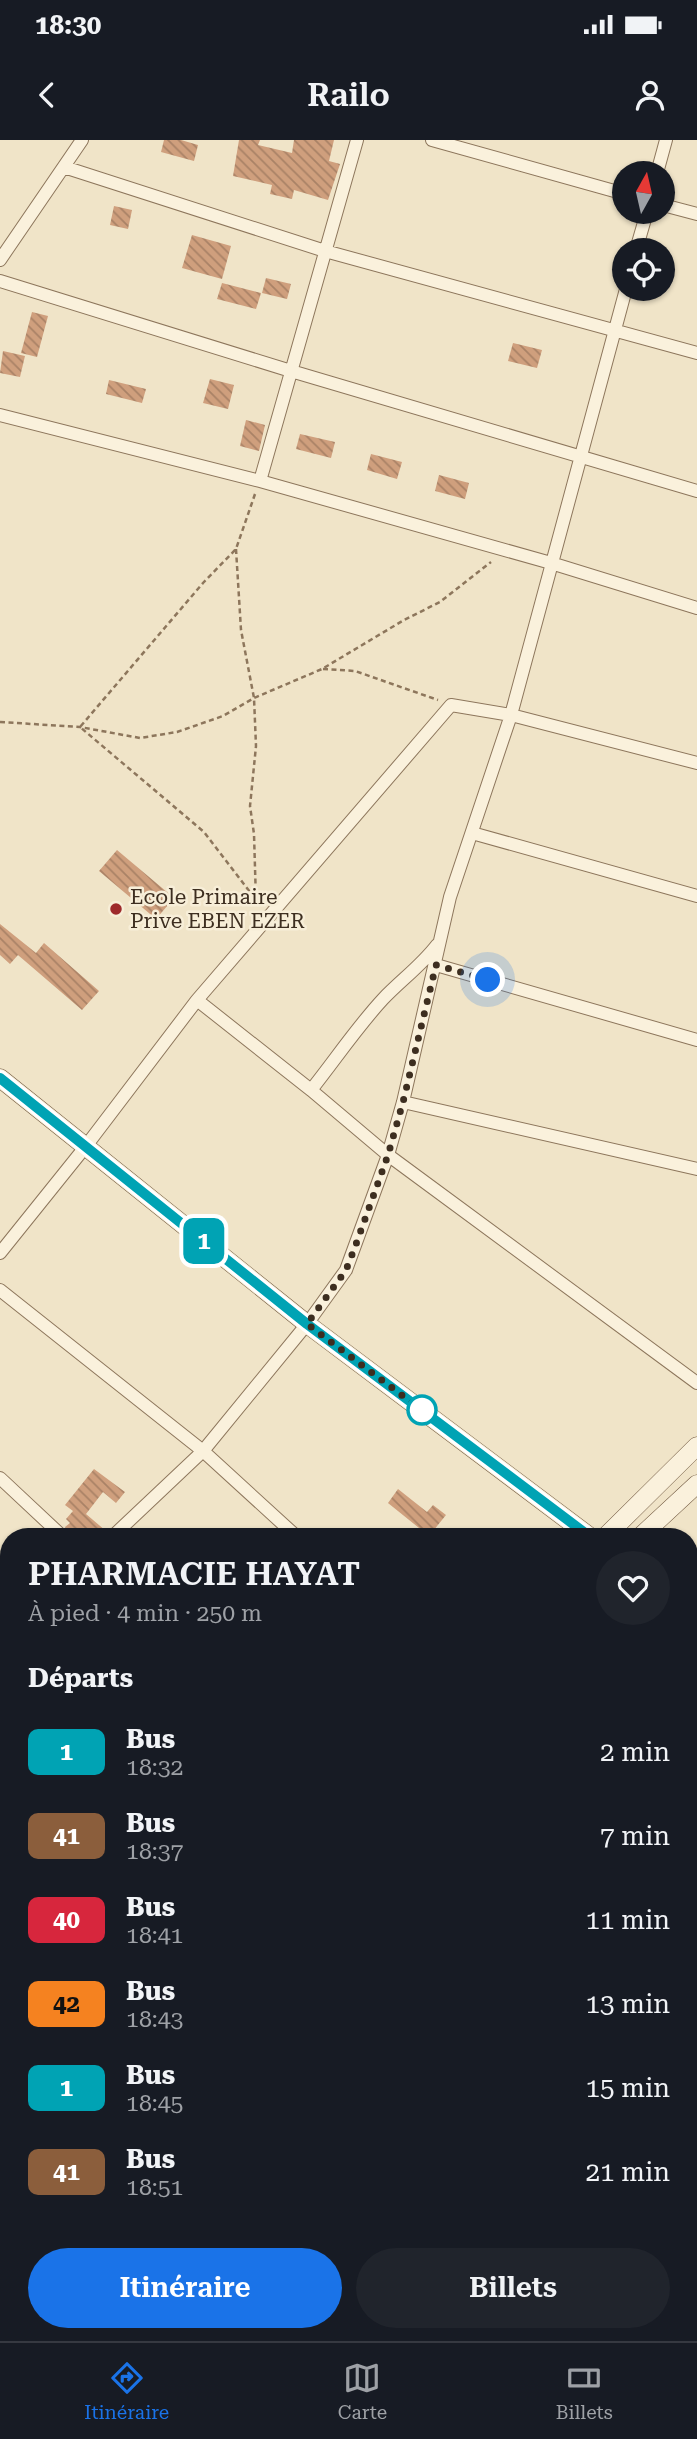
<!DOCTYPE html>
<html lang="fr">
<meta charset="utf-8">
<style>
body{margin:0;font-family:"Roboto Serif",serif;background:#20242c;color:#f1f3f6;height:100vh;display:flex;flex-direction:column;font-size:26px;white-space:nowrap}
*{box-sizing:border-box;margin:0}
p{font-size:23px;color:#9ea1a6}
.icon{flex:none;width:38px;height:38px;fill:none;stroke:currentColor;stroke-width:2;stroke-linecap:round;stroke-linejoin:round}
.map{position:relative;flex:1;overflow:hidden}
.details{position:absolute;left:0px;top:1388px;width:698px;height:814px;display:flex;flex-direction:column;background:#171b24;border-radius:28px 28px 0 0;box-shadow:0 2px 5px #0004}
.details>*{flex:none}
.badge{padding:0 14px;border-radius:10px;font-size:24px;line-height:46px}
.needle{width:46px;rotate:8deg}
.buttons{position:absolute;left:612px;top:21px;display:grid;gap:14px}
.buttons a{display:grid;place-items:center;width:63px;height:63px;border-radius:50%;background:#171b24;box-shadow:0 2px 5px #0004;font-size:35px}
.you{position:absolute;width:35px;height:35px;margin:-18px;border:5px solid #fff;border-radius:50%;background:#1a73e8;box-shadow:0 0 0 10px #1a73e833}
.map>.badge{position:absolute;translate:-50% -50%;box-shadow:0 0 0 4px #fff}
h2{padding:0 28px;font-size:26px;line-height:63px}
.round{display:grid;place-items:center;flex:none;width:74px;height:74px;border-radius:37px;background:#20242c}
.head{display:flex;align-items:center;justify-content:space-between;height:119px;padding:0 28px}
h1{font-size:33px;font-weight:600;line-height:52px}
.primary-button{display:flex;gap:14px;margin-top:auto;padding:14px 28px}
.primary-button a{flex:1;height:80px;border-radius:42px;background:#1a73e8;color:#fff;font-size:28px;font-weight:600;line-height:80px;text-align:center}
.primary-button a+a{background:#20242c;color:#f1f3f6}
ul{padding:0;list-style:none}
li{display:flex;align-items:center;gap:21px;height:84px;padding:0 28px}
li div{flex:1}
li b{display:block;font-size:26px}
li em{font-style:normal}
li .badge{min-width:77px;font-weight:700;text-align:center}
.status{display:flex;justify-content:space-between;align-items:center;height:49px;padding:0 35px;background:#171b24;direction:ltr}
.status svg{height:19px;fill:currentColor}
header{display:flex;justify-content:space-between;align-items:center;height:91px;padding:0 28px;background:#171b24;font-size:32px;font-weight:600}
.tab-bar{display:flex;justify-content:space-around;align-items:center;height:98px;border-top:2px solid #363941;background:#171b24;font-size:19px;color:#9ea1a6}
.tab-bar a{display:grid;justify-items:center;gap:4px}
.tab-bar .on{color:#1a73e8}
.map>svg:first-child{display:block}
.building{fill:url(#building-back-hatch)}
.lines{fill:none;stroke-linecap:round;stroke-linejoin:round}
.street-casing{stroke:#8d765c;stroke-width:14}
.secondary-casing{stroke:#6f573f;stroke-width:19}
.path{stroke:#8d765c;stroke-width:2.5;stroke-dasharray:5 3.5;stroke-linecap:butt}
.street{stroke:#faf1dc;stroke-width:12}
.secondary{stroke:#faf1dc;stroke-width:18}
.line-casing{stroke:#fff;stroke-width:16}
.line{stroke:#00a3b4;stroke-width:10}
.walk{stroke:#3d2e20;stroke-width:7;stroke-dasharray:0 12.6}
.poi-dot{fill:#9e2a2b;stroke:#f7eed8;stroke-width:2.5}
.stop-dot{fill:#fff;stroke:#00a3b4;stroke-width:3.5}
.labels{text-anchor:middle;dominant-baseline:central;stroke-width:5;stroke-linejoin:round;paint-order:stroke}
.poi-label{font-size:21px;fill:#3d2e20;stroke:#f7eed8;text-anchor:start}
</style>
<div class="status"><b>18:30</b><svg viewBox="0 0 49 12"><path d="M0 12V9h3v3zM5 12V6h3v6zM10 12V3h3v9zM15 12V0h3v12zM26 1h20v11H26zM47 4h2v5h-2z"/></svg></div>
<header><svg class="icon" aria-label="back" viewBox="0 0 24 24"><path d="M15 5l-7 7 7 7"/></svg>Railo<svg class="icon" aria-label="person" viewBox="0 0 24 24"><circle cx="12" cy="8" r="4"/><path d="M4 21q1-7 8-7t8 7"/></svg></header>
<div class="map">
<svg width="697" height="2201" viewBox="0 0 697 2201">
<defs>
<pattern id="building-back-hatch" width="6" height="6" patternUnits="userSpaceOnUse" patternTransform="scale(1.75)"><rect width="6" height="6" fill="#cf9f7d"/><path d="M-1 5l2 2M0 0l6 6M5-1l2 2" fill="none" stroke="#a98266"/></pattern>
</defs>
<rect width="100%" height="100%" fill="#f0e4c8"/>
<!-- building -->
<path class="building" d="M164 0H181L198 5 194 21 161 12Z
M239 0H260L258 5 292 13 294 0H334L329 21 340 24 328 60 294 50 292 59 270 54 272 45 233 36Z
M114 66 132 70 128 89 110 85Z
M192 95 231 106 222 139 182 128Z
M266 138 291 144 287 159 262 153Z
M222 143 261 153 256 169 217 159Z
M32 172 48 176 37 217 21 213Z
M513 203 542 210 537 228 508 221Z
M3 211 25 216 20 237 0 233Z
M210 239 234 245 228 269 203 263Z
M109 240 146 249 142 263 106 254Z
M246 280 265 285 259 311 240 306Z
M300 294 335 302 331 318 296 309Z
M371 314 402 322 397 339 367 330Z
M439 335 469 343 465 359 435 351Z
M117 710 174 758 156 779 99 731Z
M0 784 36 813 44 803 99 851 82 870 18 815 10 824 0 815Z
M94 1329 125 1352 116 1363 103 1352 86 1374 106 1391 104 1396H71L65 1387 70 1383 66 1379 73 1371 65 1365Z
M398 1349 427 1372 433 1365 446 1375 429 1396 388 1363Z"/>
<g class="lines">
<defs>
<path id="street" d="M432 0 625 54
M64 27 325 111 697 213
M657 33 666 0
M663 65 697 74
M636 110 647 72
M0 120 82 0
M0 141 291 231 697 351
M0 275 260 341 551 423 697 468
M260 341 357 0
M472 693 697 756
M436 825 697 900
M197 860 311 950 388 1015 697 1243
M311 950C335 920 357 887 383 859 401 840 421 826 437 805
M403 962 697 1029
M0 1113 86 1006 197 860 451 565 511 575 697 623
M0 1150 203 1311 296 1396
M0 1338 62 1396
M113 1396 203 1311 307 1184 346 1130 388 1015 403 962 450 757 511 575 626 149
M0 1492 9 1485
M0 1505 9 1508
M690 1582 697 1575
M0 1636 9 1644
M690 1822 697 1815
M0 1889 9 1898
M690 1922 697 1925
M0 1973 9 1964
M690 2016 697 2009
M209 2193 217 2201
M411 2193 418 2201
M627 2193 634 2201
M275 2201 284 2193"/>
<path id="secondary" d="M0 938 307 1184 589 1396
M606 1396 697 1306
M641 1396 697 1344
M690 1477 697 1483
M690 1753 697 1756"/>
</defs>
<!-- street casing -->
<use href="#street" class="street-casing"/>
<!-- secondary casing -->
<use href="#secondary" class="secondary-casing"/>
<!-- path -->
<path class="path" d="M255 354 236 409 203 443 80 587 204 692 260 765
M236 409 241 490 254 558 256 606 250 666 254 694 256 761
M323 529 355 531 438 560
M0 582 80 587 140 598 177 592 223 576 254 558 322 529 404 480 440 462 491 422"/>
<!-- street -->
<use href="#street" class="street"/>
<!-- secondary -->
<use href="#secondary" class="secondary"/>
</g>
<g class="lines">
<defs>
<path id="line" d="M0 938 307 1184 589 1396"/>
</defs>
<!-- line casing -->
<use href="#line" class="line-casing"/>
<!-- line -->
<use href="#line" class="line"/>
<!-- walk -->
<path class="walk" d="M422 1270 427 1274 307 1184 346 1130 355 1107 388 1015 403 962 436 825 488 840"/>
</g>
<!-- markers -->
<circle class="poi-dot" cx="116" cy="769" r="7"/>
<circle class="stop-dot" cx="422" cy="1270" r="14"/>
<g class="labels">
<!-- poi labels -->
<g class="poi-label">
<text x="130" y="757">Ecole Primaire<tspan x="130" dy="24">Prive EBEN EZER</tspan></text>
</g>
</g>
</svg>
<div class="buttons">
<a><svg class="needle" viewBox="-14 -14 28 28"><path d="M0-13l5 13h-10z" fill="#e53935"/><path d="M0 13l5-13h-10z" fill="#9ea1a6"/></svg></a>
<a><svg class="icon" aria-label="locate" viewBox="0 0 24 24"><circle cx="12" cy="12" r="6"/><path d="M12 2v4M12 18v4M2 12h4M18 12h4"/></svg></a>
</div>
<div class="you" style="left:488px;top:840px"></div>
<b class="badge" style="left:204px;top:1101px;background:#00a3b4;color:#fff">1</b>
<section class="details">
<div class="head"><div><h1>PHARMACIE HAYAT</h1><p>À pied · 4 min · 250 m</p></div><a class="round"><svg class="icon" aria-label="heart" viewBox="0 0 24 24"><path d="M12 20l-8-8c-3-5 5-10 8-4 3-6 11-1 8 4z"/></svg></a></div>
<h2>Départs</h2>
<ul>
<li><span class="badge" style="background:#00a3b4;color:#fff">1</span><div><b>Bus</b><p>18:32</p></div><em>2 min</em></li>
<li><span class="badge" style="background:#8b5e3c;color:#fff">41</span><div><b>Bus</b><p>18:37</p></div><em>7 min</em></li>
<li><span class="badge" style="background:#d7263d;color:#fff">40</span><div><b>Bus</b><p>18:41</p></div><em>11 min</em></li>
<li><span class="badge" style="background:#f58220;color:#111">42</span><div><b>Bus</b><p>18:43</p></div><em>13 min</em></li>
<li><span class="badge" style="background:#00a3b4;color:#fff">1</span><div><b>Bus</b><p>18:45</p></div><em>15 min</em></li>
<li><span class="badge" style="background:#8b5e3c;color:#fff">41</span><div><b>Bus</b><p>18:51</p></div><em>21 min</em></li>
</ul>
<div class="primary-button"><a>Itinéraire</a><a>Billets</a></div>
</section>
</div>
<nav class="tab-bar">
<a class="on"><svg class="icon" aria-label="directions" viewBox="0 0 24 24"><path d="M12 3l9 9-9 9-9-9zM9 14v-3h6M13 9l2 2-2 2"/></svg>Itinéraire</a>
<a><svg class="icon" aria-label="map" viewBox="0 0 24 24"><path d="M3 6l6-2 6 2 6-2v14l-6 2-6-2-6 2zM9 4v14M15 6v14"/></svg>Carte</a>
<a><svg class="icon" aria-label="tickets" viewBox="0 0 24 24"><path d="M3 7h18v10H3zM15 7v10"/></svg>Billets</a>
</nav>
